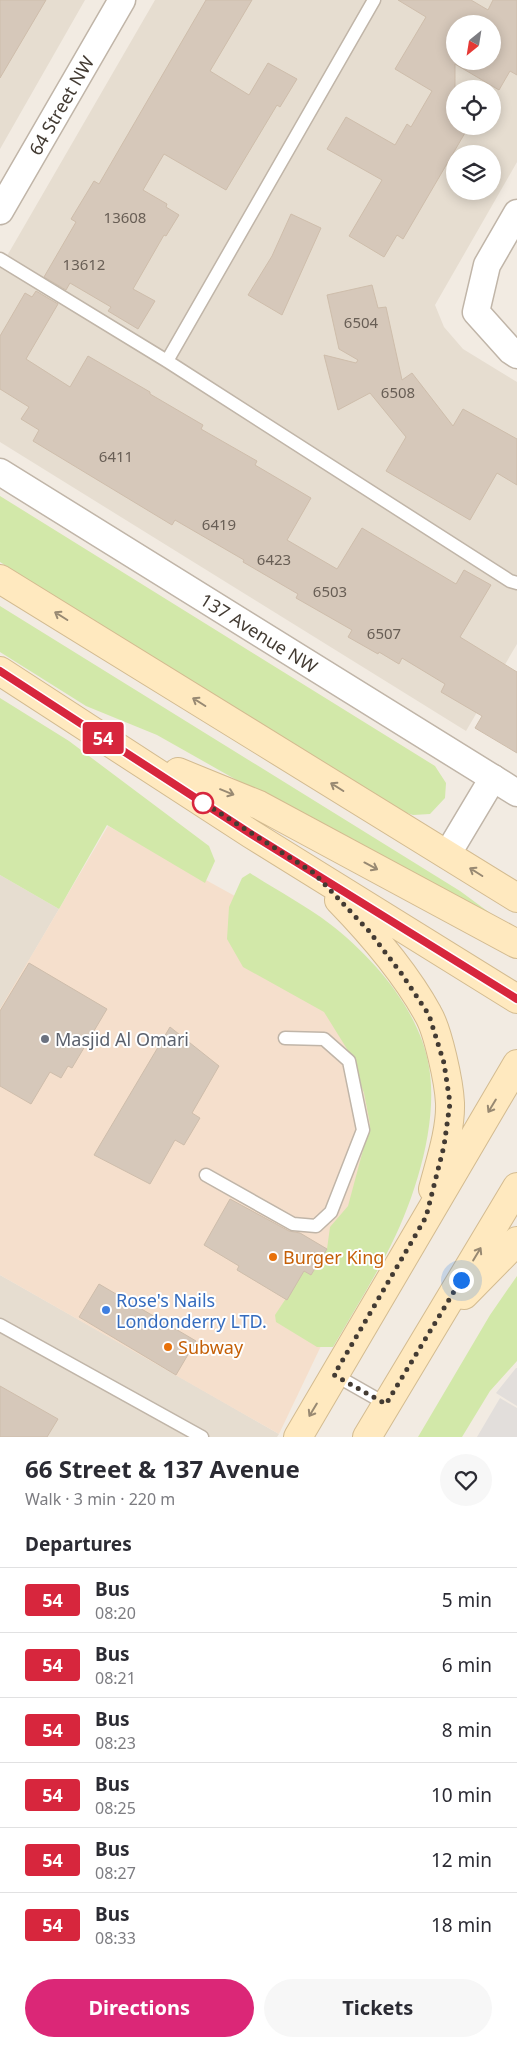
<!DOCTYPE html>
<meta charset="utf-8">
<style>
body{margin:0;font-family:"Noto Sans",sans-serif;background:#f7f7f7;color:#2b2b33;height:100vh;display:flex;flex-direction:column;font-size:19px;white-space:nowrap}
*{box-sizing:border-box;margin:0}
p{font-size:16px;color:#7c7c81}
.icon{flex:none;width:28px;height:28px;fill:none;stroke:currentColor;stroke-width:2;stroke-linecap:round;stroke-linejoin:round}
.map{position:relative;height:1437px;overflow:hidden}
.side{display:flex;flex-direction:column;background:#fff;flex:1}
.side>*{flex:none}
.badge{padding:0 10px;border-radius:4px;font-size:18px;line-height:32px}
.needle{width:32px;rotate:210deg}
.buttons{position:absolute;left:446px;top:15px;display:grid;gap:10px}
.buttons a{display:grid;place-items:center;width:55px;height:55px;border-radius:50%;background:#fff;box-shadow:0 2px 12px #0003;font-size:25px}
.you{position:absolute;width:25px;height:25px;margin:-12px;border:4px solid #fff;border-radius:50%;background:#1a73e8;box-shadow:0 0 0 8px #1a73e833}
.map>.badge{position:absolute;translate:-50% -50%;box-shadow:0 0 0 2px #fff}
h2{padding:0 25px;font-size:19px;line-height:45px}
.round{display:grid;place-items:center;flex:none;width:52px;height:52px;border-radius:26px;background:#f7f7f7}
.headline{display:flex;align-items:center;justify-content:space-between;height:85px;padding:0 25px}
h1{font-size:24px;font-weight:700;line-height:38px}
.primary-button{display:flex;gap:10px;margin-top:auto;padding:10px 25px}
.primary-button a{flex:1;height:58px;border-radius:30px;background:#db2777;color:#fff;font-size:20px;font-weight:700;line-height:58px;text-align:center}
.primary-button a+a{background:#f7f7f7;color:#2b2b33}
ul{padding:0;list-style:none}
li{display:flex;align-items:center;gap:15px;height:65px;padding:0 25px;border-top:1px solid #e1e1e2}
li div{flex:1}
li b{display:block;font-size:19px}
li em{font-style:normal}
li .badge{min-width:55px;font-weight:700;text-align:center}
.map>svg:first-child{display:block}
.residential{fill:#e6ddd0;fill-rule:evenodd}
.commercial{fill:#f5dfcc}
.green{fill:#d2e8a9}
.parking{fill:#e2dedb}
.building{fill:#d6c8ba;stroke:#cebdab;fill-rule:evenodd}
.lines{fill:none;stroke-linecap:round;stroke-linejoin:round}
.lane-casing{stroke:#c0b5a8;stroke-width:15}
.street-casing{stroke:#c0b5a8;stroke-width:29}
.secondary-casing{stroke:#d3bb90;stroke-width:30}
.lane{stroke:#fff;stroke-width:12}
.street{stroke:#fff;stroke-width:26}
.secondary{stroke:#ffe9bf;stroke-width:28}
.oneway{stroke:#988972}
.line-casing{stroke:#fff;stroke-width:11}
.line{stroke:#d7263d;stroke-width:8}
.walk{stroke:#433b33;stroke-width:5;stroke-dasharray:0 9}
.stop-dot{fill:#fff;stroke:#d7263d;stroke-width:2.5}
.worship-dot{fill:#6b7280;stroke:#fff;stroke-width:2}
.food-dot{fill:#e8710a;stroke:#fff;stroke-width:2}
.shop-dot{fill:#3f7fe0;stroke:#fff;stroke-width:2}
.labels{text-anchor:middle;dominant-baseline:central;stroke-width:4;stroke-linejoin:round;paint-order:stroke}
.number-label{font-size:15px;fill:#685e55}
.street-label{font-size:18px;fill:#433b33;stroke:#fff}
.worship-label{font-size:18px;fill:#5b616d;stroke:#fff;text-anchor:start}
.food-label{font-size:18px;fill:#c56008;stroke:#fff;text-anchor:start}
.shop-label{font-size:18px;fill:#366cbe;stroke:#fff;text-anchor:start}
</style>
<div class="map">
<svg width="517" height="1437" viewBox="0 0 517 1437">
<rect width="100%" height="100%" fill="#f2ebe2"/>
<!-- residential -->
<path class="residential" d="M0 0H85L0 149Z
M155 0H517V162L435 305 444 327 463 349 517 382V644L466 731 0 442V268ZM455 24H492V61H455ZM455 89H492V126H455ZM455 154H492V191H455Z
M0 875 59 909 0 1010Z
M0 1275 176 1375 279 1434 277 1437H0Z"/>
<!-- commercial -->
<path class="commercial" d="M108 826 253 906 367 1003 383 1216 279 1434 0 1275V1009Z"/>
<!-- green -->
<path class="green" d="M0 496 435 766 446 783 445 798 430 814 413 815 394 809 0 562Z
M0 606 460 891 517 933 442 896 157 735 86 706 0 652Z
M0 698 69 741 209 846 215 861 205 883 107 825 59 909 0 875Z
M250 873C276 890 305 905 330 924 374 958 420 1011 429 1067 439 1124 414 1202 387 1253 370 1285 351 1316 333 1347H317L276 1322 275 1315 304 1271 311 1275 327 1249 330 1227 348 1206 370 1124 364 1093 347 1049 324 1012 243 967 227 939 229 907 242 878Z
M517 1276V1361L490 1391 462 1437H418L490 1315Z"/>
<!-- parking -->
<path class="parking" d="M516 1368H517V1406L496 1393Z
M500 1398 517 1408V1437H477Z"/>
<!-- building -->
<path class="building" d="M0 0H46L0 78Z
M206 0H252L210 71 249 95 268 63 297 79 280 107 277 105 226 190 164 154 143 190 167 204 166 207 179 215 166 236 164 235 133 289 155 301 138 329 108 311 111 307 70 283 66 290 44 277 76 222 71 219 94 181 99 184Z
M398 0H471L488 10 493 0H517V75L510 71 499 90 455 64V126H469L403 239 397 235 384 257 349 236 382 180 327 149 346 117 395 145 407 124 411 127 432 91 395 69 426 17ZM455 24H492V61H455Z
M291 214 321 228 282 315 248 295 272 256Z
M372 285 378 308 386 307 402 380 412 373 453 426 463 409 517 439V485L497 473 470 520 386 471 406 437 370 393 338 410 324 355 356 363 358 360 339 349 327 295Z
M36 291 58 304 26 359 70 387 88 356 150 392V394L203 425 201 429 257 461 255 465 311 498 287 540 337 569 362 528 456 584 464 570 491 585 460 637 517 672V753L475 728 482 716 441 692 445 684 402 658 399 664 379 652 378 654 348 637 352 630 296 598 298 594 243 562 244 560 175 520 172 525 33 441 39 430 21 419 29 407 0 389V336L25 293 32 297Z
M29 963 107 1009 72 1068 68 1066 61 1078 50 1072 31 1104 0 1086V1011Z
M170 1027 219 1066 192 1113 200 1118 184 1145 175 1140 150 1184 94 1155Z
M230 1199 289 1231 300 1233 327 1249 311 1275 304 1271 287 1300 237 1270 239 1266 204 1245Z
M99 1284 196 1341 176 1375 79 1317Z
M0 1386 58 1419 47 1437H0Z"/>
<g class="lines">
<defs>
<path id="lane" d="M0 259 167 361 510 581 517 583
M167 361 374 0
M206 1175 293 1224 316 1226 331 1212 363 1130 349 1061 324 1039 285 1038
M0 1325 202 1437
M335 1375 386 1404"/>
<g id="street">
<path id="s1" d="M0 211 122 0"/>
<path d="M517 213 487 265 476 312 511 351 517 355"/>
<path id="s2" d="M0 472 517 793"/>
<path d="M447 855 493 778"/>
</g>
<path id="secondary" d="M0 579 517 898
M0 671 251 834 517 999
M178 772 259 805 517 944
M339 900C372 934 405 972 428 1014 438 1031 449 1082 450 1103 451 1130 440 1162 433 1189
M464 1295 517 1241
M298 1437 517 1064
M367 1437 517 1187"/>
</defs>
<!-- lane casing -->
<use href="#lane" class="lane-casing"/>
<!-- street casing -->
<use href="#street" class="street-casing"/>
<!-- secondary casing -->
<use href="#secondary" class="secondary-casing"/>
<!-- lane -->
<use href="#lane" class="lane"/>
<!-- street -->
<use href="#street" class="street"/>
<!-- secondary -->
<use href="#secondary" class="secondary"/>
</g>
<!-- one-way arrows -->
<defs><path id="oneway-shaft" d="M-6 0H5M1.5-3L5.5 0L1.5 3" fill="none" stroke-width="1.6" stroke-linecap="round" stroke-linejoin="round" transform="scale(1.25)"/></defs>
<g class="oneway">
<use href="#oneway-shaft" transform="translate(61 616) rotate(-148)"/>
<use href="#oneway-shaft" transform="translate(199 702) rotate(-148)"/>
<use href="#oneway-shaft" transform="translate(337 787) rotate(-148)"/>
<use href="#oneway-shaft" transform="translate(227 792) rotate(22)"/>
<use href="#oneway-shaft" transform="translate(371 866) rotate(28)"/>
<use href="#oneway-shaft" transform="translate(476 872) rotate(-148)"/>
<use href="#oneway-shaft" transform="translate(492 1106) rotate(121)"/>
<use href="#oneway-shaft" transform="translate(477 1254) rotate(-59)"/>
<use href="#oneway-shaft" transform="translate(313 1410) rotate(121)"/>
</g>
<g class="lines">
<defs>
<path id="line" d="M0 671 251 834 517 999"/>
</defs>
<!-- line casing -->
<use href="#line" class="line-casing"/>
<!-- line -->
<use href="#line" class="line"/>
<!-- walk -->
<path class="walk" d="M203 803 201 801 314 873 369 931 401 973 429 1015 444 1063 450 1103 444 1146 426 1217 334 1375 386 1404 461 1280"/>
</g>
<!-- markers -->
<circle class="stop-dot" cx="203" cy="803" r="10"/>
<circle class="worship-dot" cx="45" cy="1039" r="5"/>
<g class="food-dot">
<circle cx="273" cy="1257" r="5"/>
<circle cx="168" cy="1347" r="5"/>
</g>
<circle class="shop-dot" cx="106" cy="1310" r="5"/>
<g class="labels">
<!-- number labels -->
<g class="number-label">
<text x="125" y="217">13608</text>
<text x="84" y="264">13612</text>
<text x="361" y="322">6504</text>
<text x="398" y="392">6508</text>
<text x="116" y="456">6411</text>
<text x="219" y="524">6419</text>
<text x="274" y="559">6423</text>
<text x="330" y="591">6503</text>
<text x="384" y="633">6507</text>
</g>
<!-- street labels -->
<g class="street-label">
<text stroke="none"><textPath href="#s1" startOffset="122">64 Street NW</textPath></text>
<text stroke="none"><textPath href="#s2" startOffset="305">137 Avenue NW</textPath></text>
</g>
<!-- worship labels -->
<g class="worship-label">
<text x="55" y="1039">Masjid Al Omari</text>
</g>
<!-- food labels -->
<g class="food-label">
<text x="283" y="1257">Burger King</text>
<text x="178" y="1347">Subway</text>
</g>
<!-- shop labels -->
<g class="shop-label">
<text x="116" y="1300">Rose's Nails<tspan x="116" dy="21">Londonderry LTD.</tspan></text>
</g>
</g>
</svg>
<div class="buttons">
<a><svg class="needle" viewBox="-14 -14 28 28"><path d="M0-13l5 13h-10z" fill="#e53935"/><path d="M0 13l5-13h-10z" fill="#7c7c81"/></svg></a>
<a><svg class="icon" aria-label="locate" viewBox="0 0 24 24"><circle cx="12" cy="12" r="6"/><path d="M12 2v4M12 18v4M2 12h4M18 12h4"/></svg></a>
<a><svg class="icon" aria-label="layers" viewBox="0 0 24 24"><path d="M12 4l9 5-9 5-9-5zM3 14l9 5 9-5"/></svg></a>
</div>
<div class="you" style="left:461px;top:1280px"></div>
<b class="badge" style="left:103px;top:738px;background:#d7263d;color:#fff">54</b>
</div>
<section class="side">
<div class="headline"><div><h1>66 Street &amp; 137 Avenue</h1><p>Walk · 3 min · 220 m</p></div><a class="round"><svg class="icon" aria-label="heart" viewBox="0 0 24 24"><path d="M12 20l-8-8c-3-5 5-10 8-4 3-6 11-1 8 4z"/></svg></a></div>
<h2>Departures</h2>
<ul>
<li><span class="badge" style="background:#d7263d;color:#fff">54</span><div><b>Bus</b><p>08:20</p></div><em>5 min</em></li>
<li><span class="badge" style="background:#d7263d;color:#fff">54</span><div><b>Bus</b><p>08:21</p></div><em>6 min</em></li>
<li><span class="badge" style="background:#d7263d;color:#fff">54</span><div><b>Bus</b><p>08:23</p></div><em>8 min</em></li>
<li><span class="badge" style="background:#d7263d;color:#fff">54</span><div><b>Bus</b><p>08:25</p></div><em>10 min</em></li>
<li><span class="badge" style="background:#d7263d;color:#fff">54</span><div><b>Bus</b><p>08:27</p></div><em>12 min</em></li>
<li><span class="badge" style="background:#d7263d;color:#fff">54</span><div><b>Bus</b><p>08:33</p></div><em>18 min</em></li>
</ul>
<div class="primary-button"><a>Directions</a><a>Tickets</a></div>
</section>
